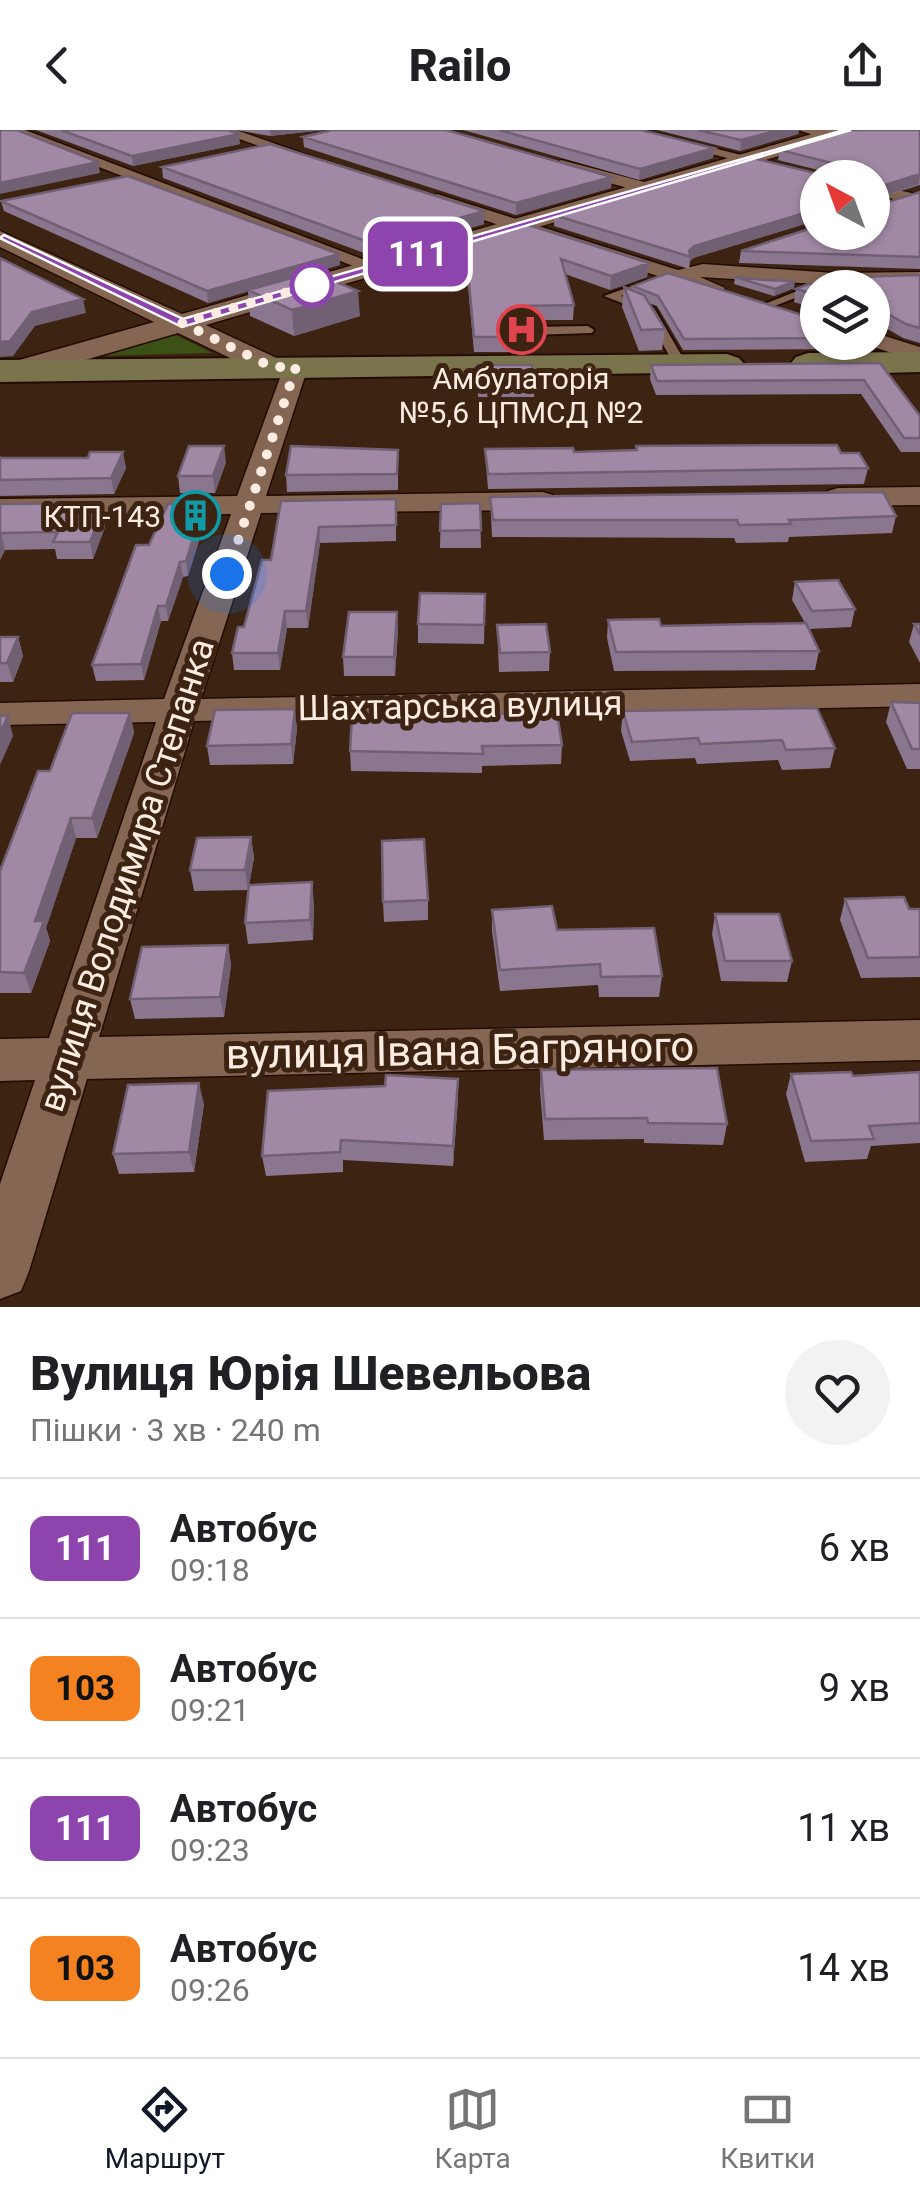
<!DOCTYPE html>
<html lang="uk">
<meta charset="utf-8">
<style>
body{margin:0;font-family:Roboto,sans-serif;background:#f2f2f2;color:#202124;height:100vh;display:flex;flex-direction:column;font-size:38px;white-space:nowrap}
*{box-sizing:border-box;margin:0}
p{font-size:32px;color:#757577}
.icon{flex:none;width:55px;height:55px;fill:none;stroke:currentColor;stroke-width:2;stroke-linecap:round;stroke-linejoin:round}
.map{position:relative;height:1177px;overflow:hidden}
.panel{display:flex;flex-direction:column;background:#fff;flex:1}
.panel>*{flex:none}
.badge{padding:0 20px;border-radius:15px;font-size:35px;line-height:65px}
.needle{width:65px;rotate:319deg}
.buttons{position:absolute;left:800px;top:30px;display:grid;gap:20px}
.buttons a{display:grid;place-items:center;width:90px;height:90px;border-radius:50%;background:#fff;box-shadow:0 2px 8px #0004;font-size:50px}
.you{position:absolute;width:50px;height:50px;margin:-25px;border:8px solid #fff;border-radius:50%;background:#1a73e8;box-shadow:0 0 0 15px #1a73e833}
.map>.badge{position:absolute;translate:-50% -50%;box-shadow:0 0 0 5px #fff}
.round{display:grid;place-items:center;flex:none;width:105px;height:105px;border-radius:52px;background:#f2f2f2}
.overview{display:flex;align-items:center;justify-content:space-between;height:170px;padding:0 30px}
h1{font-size:48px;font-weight:800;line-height:75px}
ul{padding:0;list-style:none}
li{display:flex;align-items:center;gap:30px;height:140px;padding:0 30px;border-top:2px solid #e0e0e0}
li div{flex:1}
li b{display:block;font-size:38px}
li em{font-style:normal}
li .badge{min-width:110px;font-weight:700;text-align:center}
header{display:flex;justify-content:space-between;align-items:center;height:130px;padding:0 30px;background:#fff;font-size:45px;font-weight:800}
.tabs{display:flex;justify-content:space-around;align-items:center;height:140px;border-top:2px solid #e0e0e0;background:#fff;font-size:28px;color:#757577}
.tabs a{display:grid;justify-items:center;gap:5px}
.tabs .selected{color:#111827}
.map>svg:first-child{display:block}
.green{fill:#3b5116}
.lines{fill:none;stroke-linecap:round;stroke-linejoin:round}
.service-casing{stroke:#230b00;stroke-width:4}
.minor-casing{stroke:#230b00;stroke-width:3}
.tertiary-casing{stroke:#230b00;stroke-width:3}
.secondary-casing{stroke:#230b00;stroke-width:4}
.service{fill:#856653;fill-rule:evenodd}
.minor{fill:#856653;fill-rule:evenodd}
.tertiary{fill:#856653;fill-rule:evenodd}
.secondary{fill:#7a744c;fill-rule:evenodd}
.wall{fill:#8a768e}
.shaded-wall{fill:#716074}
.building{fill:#a189a5;stroke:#716074;stroke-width:2.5}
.line{fill:#8e44ad;stroke:#fff;stroke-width:2.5}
.walk{stroke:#feebe1;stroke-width:10;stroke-dasharray:0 18}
.stop-dot{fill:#fff;stroke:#8e44ad;stroke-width:5}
.labels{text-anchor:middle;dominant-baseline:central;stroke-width:10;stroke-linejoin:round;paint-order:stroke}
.far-poi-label{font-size:30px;fill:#feebe1;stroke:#3d2312}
.street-label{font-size:35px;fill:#feebe1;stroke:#3d2312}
.near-street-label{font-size:42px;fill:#feebe1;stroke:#3d2312}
</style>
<header><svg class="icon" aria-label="back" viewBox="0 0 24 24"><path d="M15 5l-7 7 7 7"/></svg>Railo<svg class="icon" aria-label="share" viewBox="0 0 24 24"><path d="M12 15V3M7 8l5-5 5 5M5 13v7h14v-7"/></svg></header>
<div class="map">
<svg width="920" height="1177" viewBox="0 0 920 1177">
<rect width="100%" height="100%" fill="#3d2312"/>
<!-- green -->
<path class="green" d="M176 205 212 223 94 226 156 206Z"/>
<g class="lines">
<defs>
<path id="service" d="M835 146 841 149 839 151 772 177 762 175Z
M646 151 656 153 621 166 654 178 687 235 686 238H676L645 182 604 166Z
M588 196 594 200 592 203 529 205 523 201 529 197Z"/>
<path id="minor" d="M4 0H25L383 137 373 143 366 141Z
M214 0H236L321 30 307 33Z
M616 0H642L833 48H818V51Z
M798 0H827L837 5 829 10Z
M561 30 652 54 655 58 646 63 555 38 553 35Z
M872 54 920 65V75L872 64Z
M437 64 678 140 703 134 835 143 920 142V154L835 155 700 147 725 158 721 162 714 164 431 73 428 69Z
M872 202 920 217V232L864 214 872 212Z
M296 230 308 237 266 366 543 362 553 365 558 371 553 377 543 380 261 383 201 569 920 554V576L194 591 99 907 920 890V930L87 949 29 1141 21 1161 0 1169V1054L35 950 0 951V909L49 908 156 592 0 595V573L164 569 231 384 0 387V369L237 366 284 237Z
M920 357V375L838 376 828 373 823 367 828 361 838 358Z"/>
<path id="tertiary" d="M826 0H856L854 4 206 195 283 231 287 237 283 243H261L178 203 16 250 5 248 1 241 5 234 154 192 0 117V101L182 184Z"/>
<path id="secondary" d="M920 222V242L808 245 796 241 790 234 796 227 808 223Z
M727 224 739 228 745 235 739 242 0 252V230Z"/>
</defs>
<!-- service casing -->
<use href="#service" class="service-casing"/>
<!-- minor casing -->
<use href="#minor" class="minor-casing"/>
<!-- tertiary casing -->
<use href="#tertiary" class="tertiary-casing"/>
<!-- secondary casing -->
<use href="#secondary" class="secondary-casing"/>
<!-- service -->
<use href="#service" class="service"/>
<!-- minor -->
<use href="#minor" class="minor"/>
<!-- tertiary -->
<use href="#tertiary" class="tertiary"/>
<!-- secondary -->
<use href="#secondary" class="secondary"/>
</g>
<!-- wall -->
<path class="wall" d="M36 0H228L240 14 133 36Z
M235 0H324L270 6Z
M463 0H641L714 18 713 28 639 50Z
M657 0H799L798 4 740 21Z
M920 0V55L872 70V48H818V90L693 128 690 131 689 139 554 96V85L826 42 778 30 780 20Z
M303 7 612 47 611 58 516 85 304 17Z
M162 37 484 94 372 126 163 48Z
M920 62V139L739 133 741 121Z
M1 71 339 124 340 135 314 142 360 186 294 206 250 186 248 161 208 173 4 81Z
M415 124 649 133 647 147 610 160 565 144 574 175 573 190H521L527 207V222H474L468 156 415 137Z
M920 145V213L903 208 872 190V158H824L825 148Z
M735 147 794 158 774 166 734 154Z
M633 156 818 190V212H846L845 219 683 220 657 176 649 173 665 199 662 220 639 221 622 177 624 157 632 160Z
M796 159 818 162V180L794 172Z
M880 233 920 286V322H901L861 264 656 265 650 249 651 235Z
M477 235 535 251 534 267H478Z
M636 316 841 323 868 338 864 354 488 359 485 319 574 322 636 320Z
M0 325 1 328 126 338 114 364 0 366Z
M226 332 215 363H180L178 346Z
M398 336V360L287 362 286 345Z
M490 367 896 386 892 403 789 407 788 412 736 413 734 408 492 407Z
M396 369V411L320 413 308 498H287L280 540H234L232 523 271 430 281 371Z
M99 373 100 381H102L105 397 93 429H57L55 419 5 420 0 430V374Z
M480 373 481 418H440L441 374Z
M206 388 188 446 183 447 168 491H161L144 550 96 551 92 535 149 415Z
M795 452 855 479 851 497 809 499 819 521 815 540 614 541 607 508 608 490 661 496 805 493 792 470Z
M485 464 484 514 418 513V494Z
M397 482 398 500 395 546H344L343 527Z
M914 494H920V533L909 512Z
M497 495 550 522 549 541 499 542Z
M0 507H18L23 526 13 552H0Z
M891 572 920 573V639H907L886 592Z
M295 579 297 599 293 634 210 635 207 616Z
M623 581 835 618 830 638 782 640 778 630 697 634 695 628 630 631 621 601Z
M130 583 134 603 97 708H76L46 798 50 811 31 863H0V741L50 641Z
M557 583 562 615 561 634 482 636V643L351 641 350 621Z
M251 707 254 728 249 755 314 773 313 810 248 814 245 793 248 760 194 761 190 740Z
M845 769 909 779H920V847L861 848 840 790Z
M428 770V790L384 792 383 772Z
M492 780 557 800 662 846 659 867H599L598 855 500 861 492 801Z
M715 784 792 831 787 852 721 851 712 804Z
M228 815 231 835 224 887 135 889 130 869Z
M541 940 727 994 723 1015 644 1013V1009L544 1010 540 960Z
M920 942V1013L871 1016 867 1029 805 1032 786 964 791 944 853 946Z
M385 956 458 969 453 1036 343 1030V1042L266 1046 262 1026Z
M204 974 194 1042 119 1044 113 1024Z"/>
<!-- shaded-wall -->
<path class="shaded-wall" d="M270 0H324L270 6Z
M779 0H799L798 4 740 21 741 10Z
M239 4 240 14 133 36 132 26Z
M714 18 713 28 639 50 640 39Z
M98 32 100 43 0 64V53Z
M920 44 919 54 872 70V59Z
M612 47 611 58 516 85V73Z
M818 79V90L693 128 690 131 689 121 694 116Z
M484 81V94L372 126 371 113Z
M339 124 340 135 208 173 207 161Z
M649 133 647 147 610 160 611 146Z
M795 151 794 158 774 166 775 159Z
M358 161 360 186 294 206 292 180Z
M83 169 86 183 35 196 13 226 0 227V212L32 182Z
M224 316 226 332 215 363 213 346Z
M123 322 126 338 114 364 111 348Z
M99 373 101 384 102 381 105 397 93 429 90 412 95 381Z
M204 374 206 388 188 446 186 431Z
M319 397 320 413 308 498 306 481Z
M1 403 5 420 0 430V404Z
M180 432 183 447 168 491 166 476Z
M158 476 161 491 144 550 141 534Z
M285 481 287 498 280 540 278 523Z
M397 482 398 500 395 546 394 527Z
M18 507 23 526 13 552 7 533Z
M295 579 297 599 293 634 291 614Z
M130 583 134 603 97 708 92 688Z
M8 586 13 606 0 635V603Z
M71 688 76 708 46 798 50 811 31 863 24 843 35 791Z
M251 707 254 728 248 760 245 740Z
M312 752 314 773 313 810 310 790Z
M228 815 231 835 224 887 220 867Z
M458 949V969L453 1036V1016Z
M199 953 204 974 194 1042 189 1022Z"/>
<!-- building -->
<path class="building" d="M0 0H17L98 32 0 53Z
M61 0H228L239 4 132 26Z
M332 0H446L612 47 516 73 303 7Z
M499 0H641L714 18 640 39Z
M698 0H779L741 10Z
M849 0H920V44L872 59V48H818V79L694 116 689 121 691 127 554 85 753 28 819 44 835 41 839 38 836 34 780 20Z
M270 14 484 81 371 113 162 37Z
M128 46 339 124 207 161 1 71Z
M920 62V127L741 121 818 96V102H872V74L875 76Z
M522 93 649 133 611 146 561 129 574 175 522 176 520 188 527 207H474L468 142 415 124Z
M0 128 83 169 32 182 10 211 0 212Z
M313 142 358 161 292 180 248 160Z
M668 143 818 190V208L684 209 658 166 633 156Z
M920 145V198L906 194 872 175V158H842L825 148Z
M735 147 764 150 795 151 775 159Z
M811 153 818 162V165L796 159Z
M624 157 644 165 665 199 641 200Z
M880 233 920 286V308H904L864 250 657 251 651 235Z
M477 235H532L535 251H478Z
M837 315 841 323H859L868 338 488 344 485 319 573 318 574 322 637 320 636 316Z
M189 316H224L213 346H178Z
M291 316 398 320 397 344 286 345Z
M90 322H123L111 348 0 350V328H88Z
M883 362 896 386 789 390 791 394 739 395 737 390H493L490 367Z
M396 369V395L319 397 306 481H285L278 523H232L238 497H244L262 430H271L281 371Z
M99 373 95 381H102L90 412H53L58 402 1 403 0 404V374Z
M480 373 481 400 440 401 441 374Z
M168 374H204L186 431 180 432 166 476H158L141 534 92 535 136 415H149Z
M838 450 855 479 812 481 795 452Z
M420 463 485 464 484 495 418 494Z
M349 482H397L394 527H343Z
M659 489 661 496 806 493 819 521 616 522 608 490Z
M546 494 550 522 500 523 497 495Z
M914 494H920V504Z
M0 507H18L7 533H0Z
M891 572 920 573V619H912Z
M817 578 835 618 786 620 782 610 700 614 698 608 632 612 623 581Z
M295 579 291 614 207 616 215 580Z
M72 583H130L92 688H71L35 791H44L24 843 0 842V741L38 641H50Z
M557 583 562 615 482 616 483 624 350 621 352 585Z
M0 586H8L0 603Z
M251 707 245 740H190L197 708Z
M424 709 428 770 383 772 382 711Z
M312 752 310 790 245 793 249 755Z
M904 767 909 779H920V827L868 828 845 769Z
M552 776 557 800 654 798 662 846 601 847 600 834 500 840 492 780Z
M715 784H779L792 831H725Z
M228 815 220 867 130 869 142 817Z
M717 938 727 994 648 993 647 988 545 989 541 940Z
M851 942 853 946 920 942V993L869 996 874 1009 811 1011 791 944Z
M386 945 458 949 453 1016 341 1010 340 1022 262 1026 268 961 385 956Z
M199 953 189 1022 113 1024 128 955Z"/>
<!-- line -->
<path class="line" d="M844 0H851L182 197 0 108 4 105 183 189Z"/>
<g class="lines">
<!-- walk -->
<path class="walk" d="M227 444 296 237H272L182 193 312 155"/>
</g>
<!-- icons -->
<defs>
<symbol id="hospital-ring" viewBox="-11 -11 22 22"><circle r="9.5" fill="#3d2312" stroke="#e0444e" stroke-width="1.5"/><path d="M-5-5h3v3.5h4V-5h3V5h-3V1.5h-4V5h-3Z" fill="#e0444e"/></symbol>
<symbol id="building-ring" viewBox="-11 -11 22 22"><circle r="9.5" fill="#3d2312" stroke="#0f9aa8" stroke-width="1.5"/><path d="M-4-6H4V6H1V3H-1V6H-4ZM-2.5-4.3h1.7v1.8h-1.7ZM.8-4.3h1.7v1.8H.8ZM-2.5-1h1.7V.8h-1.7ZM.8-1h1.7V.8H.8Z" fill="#0f9aa8"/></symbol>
</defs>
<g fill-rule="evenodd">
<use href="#hospital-ring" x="494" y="172" width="55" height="55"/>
<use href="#building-ring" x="168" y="358" width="55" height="55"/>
</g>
<!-- markers -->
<circle class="stop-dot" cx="312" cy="155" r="20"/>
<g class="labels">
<!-- far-poi labels -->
<g class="far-poi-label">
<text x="521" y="248">Амбулаторія<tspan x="521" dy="34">№5,6 ЦПМСД №2</tspan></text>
<text x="161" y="386" text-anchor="end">КТП-143</text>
</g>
<!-- street labels -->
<g class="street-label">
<text transform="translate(460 576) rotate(-1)">Шахтарська вулиця</text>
<text transform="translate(127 745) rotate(-72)">вулиця Володимира Степанка</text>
</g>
<!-- near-street labels -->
<g class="near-street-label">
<text transform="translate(460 920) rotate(-1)">вулиця Івана Багряного</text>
</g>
</g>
</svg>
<div class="buttons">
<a><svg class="needle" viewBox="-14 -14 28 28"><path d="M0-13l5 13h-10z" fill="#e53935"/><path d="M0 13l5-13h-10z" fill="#757577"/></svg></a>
<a><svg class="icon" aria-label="layers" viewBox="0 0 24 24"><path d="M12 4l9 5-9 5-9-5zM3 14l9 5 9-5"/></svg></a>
</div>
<div class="you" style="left:227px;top:444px"></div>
<b class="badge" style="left:418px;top:124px;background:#8e44ad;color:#fff">111</b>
</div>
<section class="panel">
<div class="overview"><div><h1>Вулиця Юрія Шевельова</h1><p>Пішки · 3 хв · 240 m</p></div><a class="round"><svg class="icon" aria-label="heart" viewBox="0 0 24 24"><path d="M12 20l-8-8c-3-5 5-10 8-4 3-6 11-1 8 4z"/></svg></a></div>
<ul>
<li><span class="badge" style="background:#8e44ad;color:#fff">111</span><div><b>Автобус</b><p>09:18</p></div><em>6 хв</em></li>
<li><span class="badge" style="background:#f58220;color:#111">103</span><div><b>Автобус</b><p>09:21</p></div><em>9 хв</em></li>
<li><span class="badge" style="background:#8e44ad;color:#fff">111</span><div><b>Автобус</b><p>09:23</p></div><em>11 хв</em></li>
<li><span class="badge" style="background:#f58220;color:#111">103</span><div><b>Автобус</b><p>09:26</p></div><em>14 хв</em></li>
</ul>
</section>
<nav class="tabs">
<a class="selected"><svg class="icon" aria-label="directions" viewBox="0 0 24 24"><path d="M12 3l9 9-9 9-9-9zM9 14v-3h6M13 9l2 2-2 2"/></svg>Маршрут</a>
<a><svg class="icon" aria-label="map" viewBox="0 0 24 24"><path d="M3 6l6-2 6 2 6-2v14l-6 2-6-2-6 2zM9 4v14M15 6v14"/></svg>Карта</a>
<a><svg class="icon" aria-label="tickets" viewBox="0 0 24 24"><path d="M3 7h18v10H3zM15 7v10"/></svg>Квитки</a>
</nav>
